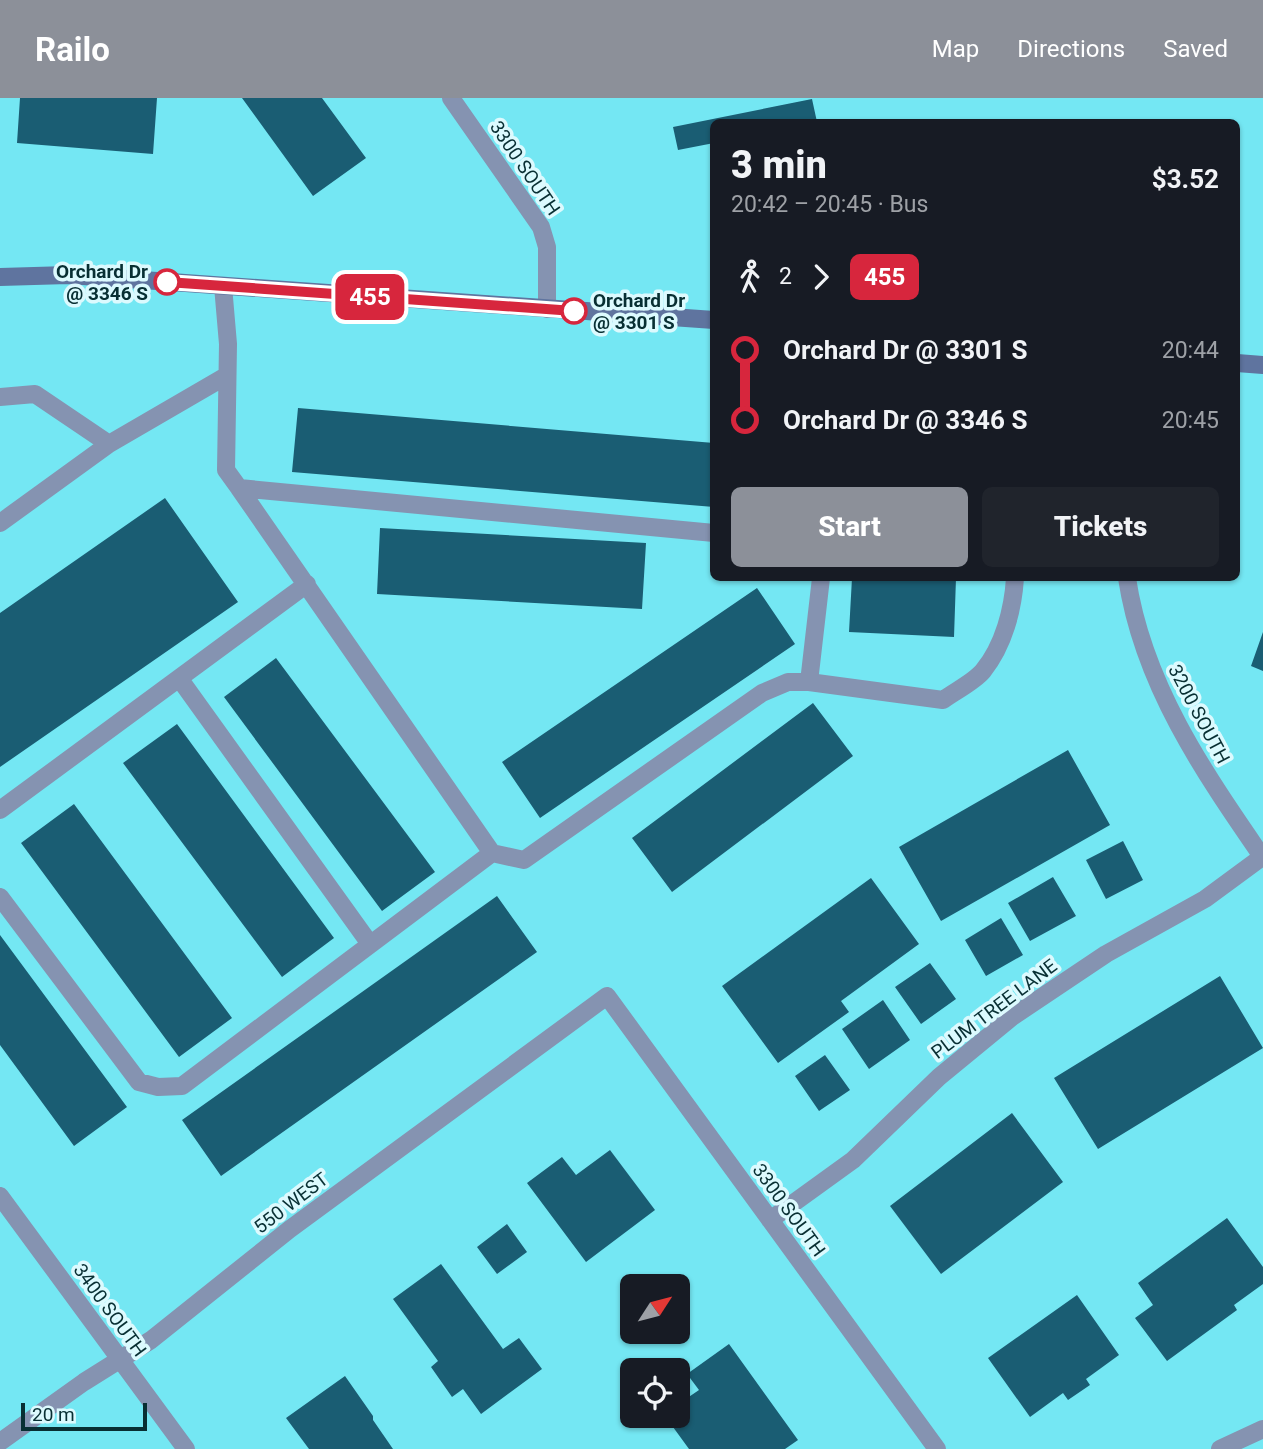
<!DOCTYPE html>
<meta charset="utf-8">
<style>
body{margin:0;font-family:Roboto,sans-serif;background:#20242c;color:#f1f3f6;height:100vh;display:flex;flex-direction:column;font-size:26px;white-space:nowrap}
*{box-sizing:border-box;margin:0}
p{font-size:23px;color:#9ea1a6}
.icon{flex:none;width:38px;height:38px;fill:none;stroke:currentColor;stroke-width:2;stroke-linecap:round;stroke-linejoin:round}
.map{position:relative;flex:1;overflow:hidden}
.side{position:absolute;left:710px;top:21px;width:530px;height:462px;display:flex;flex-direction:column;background:#171b24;border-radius:10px;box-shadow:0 2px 5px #0004}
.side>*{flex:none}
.badge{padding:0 14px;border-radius:10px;font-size:24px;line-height:46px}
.needle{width:46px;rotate:54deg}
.buttons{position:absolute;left:620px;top:1176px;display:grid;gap:14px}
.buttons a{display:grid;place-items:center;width:70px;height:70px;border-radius:10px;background:#171b24;box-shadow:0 2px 5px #0004;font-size:35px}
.scale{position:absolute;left:21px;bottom:18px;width:126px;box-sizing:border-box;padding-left:7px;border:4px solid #082f33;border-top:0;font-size:19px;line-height:24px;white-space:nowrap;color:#082f33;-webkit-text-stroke:5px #dcfafe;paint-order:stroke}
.map>.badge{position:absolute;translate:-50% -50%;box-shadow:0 0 0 4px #fff}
.legs{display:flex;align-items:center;gap:10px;height:77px;padding:0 21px;font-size:23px}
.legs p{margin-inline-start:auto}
.headline{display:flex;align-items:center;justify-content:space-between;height:119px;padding:0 21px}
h1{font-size:38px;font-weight:800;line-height:52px}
.primary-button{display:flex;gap:14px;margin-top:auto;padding:14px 21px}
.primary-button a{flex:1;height:80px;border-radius:10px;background:#8c9099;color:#fff;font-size:28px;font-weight:800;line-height:80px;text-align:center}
.primary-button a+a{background:#20242c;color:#f1f3f6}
ul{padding:0 21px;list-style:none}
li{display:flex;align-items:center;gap:24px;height:70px;font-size:26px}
li i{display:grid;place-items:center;width:10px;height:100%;margin:0 9px;background:currentColor}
li i::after{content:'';width:18px;height:18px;margin:-9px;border:5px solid;border-radius:50%;background:#171b24}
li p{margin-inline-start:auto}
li:first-child i{background:linear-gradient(#0000 50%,currentColor 0)}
li:last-child i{background:linear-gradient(currentColor 50%,#0000 0)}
header{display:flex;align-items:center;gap:42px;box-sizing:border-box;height:98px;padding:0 35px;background:#8c9099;color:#fff}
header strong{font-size:33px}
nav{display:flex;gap:38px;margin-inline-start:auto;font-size:24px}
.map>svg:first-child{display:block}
.building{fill:#1a5d73}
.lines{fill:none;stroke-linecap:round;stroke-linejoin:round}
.service{stroke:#8593b1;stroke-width:18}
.minor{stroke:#8593b1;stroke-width:18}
.secondary{stroke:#5f749f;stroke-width:18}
.line-1-casing{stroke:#fff;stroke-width:16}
.line-1{stroke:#d7263d;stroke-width:10}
.stop-1-dot{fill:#fff;stroke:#d7263d;stroke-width:3.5}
.labels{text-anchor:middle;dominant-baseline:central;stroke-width:7;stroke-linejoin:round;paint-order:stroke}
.street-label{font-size:19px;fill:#082f33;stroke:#dcfafe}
.stop-label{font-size:19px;font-weight:bold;fill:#082f33;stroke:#dcfafe;text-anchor:end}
</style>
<header>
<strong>Railo</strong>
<nav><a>Map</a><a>Directions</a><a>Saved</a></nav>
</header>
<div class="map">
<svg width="1263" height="1351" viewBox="0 0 1263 1351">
<rect width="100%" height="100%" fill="#74e7f3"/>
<!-- building -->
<path class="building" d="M20 0H157L153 56 17 45Z
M242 0H322L366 60 313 98Z
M812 1 817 24H714V45L678 52 673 29Z
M298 310 714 345V409L292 374Z
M165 400 238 504 0 669V515Z
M380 430 646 445 642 511 377 496Z
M852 480H956L954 539 849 534Z
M757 490 795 546 540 720 502 664Z
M1263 534V573L1251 568Z
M276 560 435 774 382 813 224 599Z
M813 605 853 658 672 794 632 740Z
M177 626 334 840 282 879 123 665Z
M1068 652 1110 727 941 823 899 749Z
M74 706 232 920 179 959 21 745Z
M1123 743 1143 782 1106 801 1086 762Z
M1053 779 1076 818 1030 843 1008 805Z
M871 780 919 846 841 903 849 914 778 965 722 888Z
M497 798 537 854 221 1078 182 1022Z
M1001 820 1023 857 986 878 965 842Z
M0 837 127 1009 74 1048 0 947Z
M930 865 956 901 921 926 895 889Z
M1220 878 1263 950 1098 1051 1054 980Z
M883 902 910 942 869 971 842 931Z
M825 957 850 992 819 1013 795 978Z
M1012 1015 1063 1084 941 1176 890 1108Z
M610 1052 655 1112 586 1164 527 1085 562 1059 576 1077Z
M1227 1120 1263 1169V1186L1234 1207 1237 1212 1167 1263 1135 1220 1153 1207 1138 1185Z
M507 1126 527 1154 497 1176 477 1149Z
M441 1166 503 1251 519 1240 542 1271 481 1316 463 1291 452 1299 431 1269 438 1263 393 1201Z
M1077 1197 1119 1257 1086 1281 1090 1287 1068 1302 1063 1295 1030 1319 988 1260Z
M729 1246 798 1342 785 1351H689L665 1318H677V1307L699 1292 687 1276Z
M345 1278 373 1318V1322L393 1351H309L286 1320Z"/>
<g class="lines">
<!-- service -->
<path class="service" d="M223 188 228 246 226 372 239 390 714 435
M0 299 35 296 109 346 226 278
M239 390 492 755 524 762 762 595 788 584H809L943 602C955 593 974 584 983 573 1004 547 1013 511 1015 480
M0 425 109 346
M179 580 370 846
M809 584 821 480
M0 712 307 486
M0 799 139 984 158 989 182 988 492 755"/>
<!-- minor -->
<path class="minor" d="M451 0 541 129 547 149V211
M1127 480C1143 586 1203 673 1263 760
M0 1098 186 1351
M770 1122 853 1062 939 979 1012 919 1106 856 1205 801 1262 759
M0 1344 84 1284 151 1242 290 1131 607 898 937 1351
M1220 1351 1263 1331"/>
<!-- secondary -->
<path class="secondary" d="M0 179 68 177 157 183 714 222
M1237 265 1263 267"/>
</g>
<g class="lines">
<defs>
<path id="line-1" d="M167 184 574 213"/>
</defs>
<!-- line-1 casing -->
<use href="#line-1" class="line-1-casing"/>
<!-- line-1 -->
<use href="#line-1" class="line-1"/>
</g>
<!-- markers -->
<g class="stop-1-dot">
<circle cx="167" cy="184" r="12"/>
<circle cx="574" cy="213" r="12"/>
</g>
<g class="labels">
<!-- street labels -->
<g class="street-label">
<text transform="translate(525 70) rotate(56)">3300 SOUTH</text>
<text transform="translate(1199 616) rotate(62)">3200 SOUTH</text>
<text transform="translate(994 911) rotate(-37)">PLUM TREE LANE</text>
<text transform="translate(291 1105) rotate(-37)">550 WEST</text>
<text transform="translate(789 1112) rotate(54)">3300 SOUTH</text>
<text transform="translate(110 1212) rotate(54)">3400 SOUTH</text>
</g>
<!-- stop labels -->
<g class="stop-label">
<text x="148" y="173">Orchard Dr<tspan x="148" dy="22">@ 3346 S</tspan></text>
<text x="593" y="202" text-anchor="start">Orchard Dr<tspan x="593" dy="22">@ 3301 S</tspan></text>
</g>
</g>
</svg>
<div class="buttons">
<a><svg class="needle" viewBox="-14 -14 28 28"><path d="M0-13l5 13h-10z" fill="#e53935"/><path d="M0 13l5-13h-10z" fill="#9ea1a6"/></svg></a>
<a><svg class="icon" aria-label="locate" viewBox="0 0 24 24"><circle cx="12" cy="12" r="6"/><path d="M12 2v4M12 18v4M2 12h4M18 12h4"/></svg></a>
</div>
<div class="scale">20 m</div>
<b class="badge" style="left:370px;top:199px;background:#d7263d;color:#fff">455</b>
<section class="side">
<div class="headline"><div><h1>3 min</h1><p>20:42 – 20:45 · Bus</p></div><b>$3.52</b></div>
<div class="legs"><svg class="icon" aria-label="walk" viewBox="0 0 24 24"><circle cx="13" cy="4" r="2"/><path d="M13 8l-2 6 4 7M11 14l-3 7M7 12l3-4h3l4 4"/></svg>2<svg class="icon" aria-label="forward" viewBox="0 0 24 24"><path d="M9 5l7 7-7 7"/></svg><b class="badge" style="background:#d7263d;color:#fff">455</b></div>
<ul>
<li><i style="color:#d7263d"></i><b>Orchard Dr @ 3301 S</b><p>20:44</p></li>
<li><i style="color:#d7263d"></i><b>Orchard Dr @ 3346 S</b><p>20:45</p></li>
</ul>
<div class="primary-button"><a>Start</a><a>Tickets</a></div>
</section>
</div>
